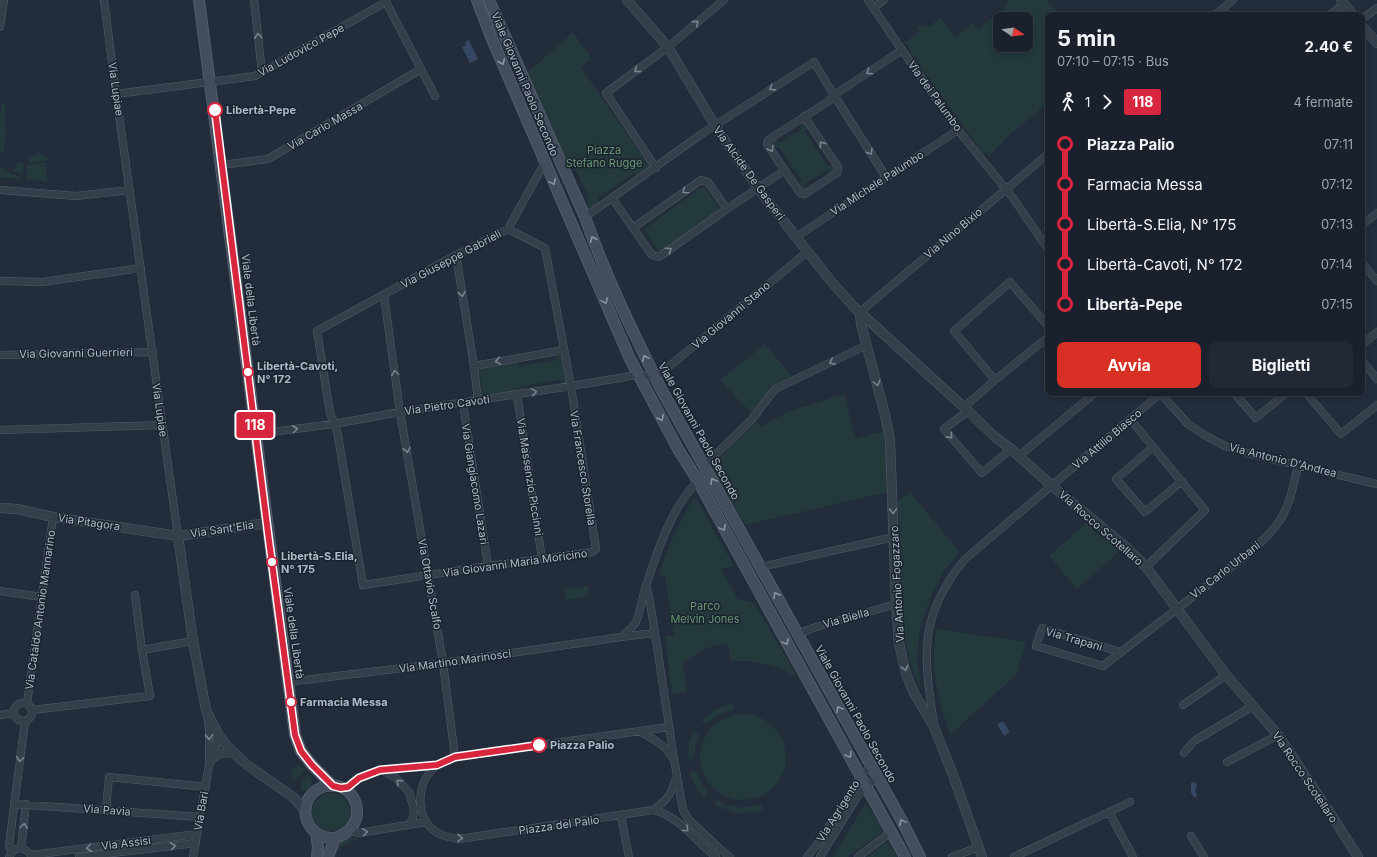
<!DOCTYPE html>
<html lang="it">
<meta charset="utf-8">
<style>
body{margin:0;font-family:Inter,sans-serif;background:#232934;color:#f1f3f6;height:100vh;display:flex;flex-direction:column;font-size:15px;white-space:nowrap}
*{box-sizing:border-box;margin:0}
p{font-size:13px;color:#9fa3a9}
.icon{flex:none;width:22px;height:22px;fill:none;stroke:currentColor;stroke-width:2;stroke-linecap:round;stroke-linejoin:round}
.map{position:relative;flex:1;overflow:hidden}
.side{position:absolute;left:1045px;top:12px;width:320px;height:384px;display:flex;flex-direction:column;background:#1a212c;border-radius:8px;box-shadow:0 2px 6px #0003,0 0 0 1px #383e48}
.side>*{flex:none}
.badge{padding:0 8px;border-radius:3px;font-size:14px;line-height:26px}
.needle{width:26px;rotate:103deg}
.fabs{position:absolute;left:993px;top:12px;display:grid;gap:8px}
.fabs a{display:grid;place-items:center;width:40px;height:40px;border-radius:8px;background:#1a212c;box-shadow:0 2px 6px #0003,0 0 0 1px #383e48;font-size:20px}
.map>.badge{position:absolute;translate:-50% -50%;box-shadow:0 0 0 2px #fff}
.legs{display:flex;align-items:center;gap:6px;height:44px;padding:0 12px;font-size:13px}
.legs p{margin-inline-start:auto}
.headline{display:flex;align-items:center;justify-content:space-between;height:68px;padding:0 12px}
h1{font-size:22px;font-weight:700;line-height:30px}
.cta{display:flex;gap:8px;margin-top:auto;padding:8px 12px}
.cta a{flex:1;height:46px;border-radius:8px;background:#d93025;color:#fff;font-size:16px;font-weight:700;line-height:46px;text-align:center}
.cta a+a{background:#232934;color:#f1f3f6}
ul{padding:0 12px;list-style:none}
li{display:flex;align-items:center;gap:14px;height:40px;font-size:15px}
li i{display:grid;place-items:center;width:6px;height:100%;margin:0 5px;background:currentColor}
li i::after{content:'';width:10px;height:10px;margin:-5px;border:3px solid;border-radius:50%;background:#1a212c}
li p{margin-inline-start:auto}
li:first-child i{background:linear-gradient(#0000 50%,currentColor 0)}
li:last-child i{background:linear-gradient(currentColor 50%,#0000 0)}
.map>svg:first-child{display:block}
.green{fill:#23393c;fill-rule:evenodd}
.water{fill:#354762}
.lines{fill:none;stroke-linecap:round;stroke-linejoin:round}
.minor-casing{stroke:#535c69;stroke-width:8}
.tertiary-casing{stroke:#535c69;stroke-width:10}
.secondary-casing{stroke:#535c69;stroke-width:12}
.minor{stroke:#353e4b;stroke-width:7}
.tertiary{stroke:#353e4b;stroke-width:9}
.secondary{stroke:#434d5e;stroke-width:10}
.oneway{stroke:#79828f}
.oneway2{stroke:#8a93a2}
.line-1-casing{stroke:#fff;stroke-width:9}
.line-1{stroke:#d7263d;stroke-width:6}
.stop-1-dot{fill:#fff;stroke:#d7263d;stroke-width:2}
.labels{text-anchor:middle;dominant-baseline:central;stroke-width:3;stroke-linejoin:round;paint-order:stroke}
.street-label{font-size:11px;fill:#b0b9c7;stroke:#1b2330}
.stop-label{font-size:11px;font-weight:bold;fill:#b0b9c7;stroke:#1b2330;text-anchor:start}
.park-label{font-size:11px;fill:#679872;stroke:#1b2330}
</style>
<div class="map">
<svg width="1377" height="857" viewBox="0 0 1377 857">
<rect width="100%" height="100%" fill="#222c3b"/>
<!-- green -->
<path class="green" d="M1009 0H1047L1060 15H1048V103C1027 120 1006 137 988 158L989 155 987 152 983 154 909 50 910 48 905 43 919 31 917 28 919 26 927 25 929 27 940 18 955 37 973 22 978 29 1003 9ZM1000 19H1026V45H1000Z
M573 32 592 59 580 68 589 79 649 166 648 169 637 176 634 173 598 198 600 202 588 209 585 206 588 204V196L570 157 565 159 527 73Z
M2 101 6 106 4 123 6 129 4 145 5 150 0 154V115Z
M803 122 809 129 804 130 828 166H833L835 168 834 170 828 174 827 170 805 184 806 189 804 190 797 183 802 181 779 147H773L772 144 773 142 778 138 779 143 801 129V124Z
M39 152 47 158V161L29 163 28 158 32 157Z
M17 162 24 164 22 174 13 171Z
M46 162 47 181 27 180V165Z
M0 166 10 173 20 177V179L0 177Z
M703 186 706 188 720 210 660 253 659 252 644 229Z
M765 344 793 377 752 414 720 380Z
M561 354 567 382 566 383H562L561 380 521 386V391L484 396 482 394 479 368 516 362 518 366 557 360V355Z
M845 394 855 439 885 431 887 452 888 492 745 525 713 472V466L733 443 756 422 761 427 787 412Z
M910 492 960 552 943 572 930 599 920 628 917 660 921 686H919C903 650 902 614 900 575 899 550 899 526 898 501Z
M693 498H696L734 566 721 569 738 599 754 603 796 674 794 676 774 666 749 661H731L728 644C711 643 697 653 683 663L687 692 672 694 665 636 674 635 665 576 659 577C665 549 680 523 693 498Z
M1086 523 1099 535 1122 549 1077 589 1049 556Z
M588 586 589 596 566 600 564 589Z
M936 629 1026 642 1016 675 950 735C938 697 930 670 936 629Z
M732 703 734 709 718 715 706 724 701 721 714 710Z
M700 757a43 43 0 1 1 86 0a43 43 0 1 1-86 0Z
M694 731 699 735 696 744 694 759H688L689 742Z
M300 765 305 770 295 780 294 778H292L291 770Z
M696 771 702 785 708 792 704 797 696 788 689 772Z
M307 774 312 778V784L307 790H300L303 779Z
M312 812a19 19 0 1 1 38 0a19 19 0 1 1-38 0Z
M718 800 724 803 727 811 714 804Z
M866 803 883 831 848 857H832Z
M727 804 743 808 761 804 763 810C752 814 742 814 730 812Z
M351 837 359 838 341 847 333 857C337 846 339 841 351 837Z
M886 842 890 844 897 857H867Z"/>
<!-- water -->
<path class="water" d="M469 40 478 59 470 63 462 47 466 45 465 42Z
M1003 721 1010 732 1004 736 997 724Z
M1193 782 1197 784 1195 791 1197 795 1195 798 1191 793V783Z"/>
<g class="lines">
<defs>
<path id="minor" d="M104 0 116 94 178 536
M254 0 262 72
M385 0 435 96
M868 0 902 50 958 130 1013 198 1048 249
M873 8 884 0
M1215 15 1233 0
M1330 15 1344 4
M1362 19 1377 8
M0 27 4 0
M116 94 255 76 386 2
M804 116 838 167 837 173 805 194 800 193 767 144 768 140 829 101 834 95 886 177
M222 165 268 159 421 69
M656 168 606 93 668 47 724 0
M0 190 76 196 130 190
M612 198 652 255 659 257 727 209 708 182 701 180 633 228
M727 209 785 170
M585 217 703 133 814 62 834 95 902 50
M1362 225 1377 213
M508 229 545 248 571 386 596 549 593 552 488 566 363 585 337 430 330 413 317 331 456 255Z
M508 229 545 162
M796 237 958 130
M456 255 474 366 478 401
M1362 263 1377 281
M0 281 42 282 141 268
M384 296 400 412 443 663 455 757
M860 312 1048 154
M1362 345 1377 332
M0 355 153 352
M1362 361 1377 379
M474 366 564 350
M995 380 954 331 1010 282 1048 326
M1160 393 1188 424 1206 436 1225 446 1251 454 1377 484
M1234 393 1256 418 1286 393
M1306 393 1341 434 1377 405
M517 395 542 559
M463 403 488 566
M964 407 995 380 1048 337
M968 411 944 429 982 473 1011 449
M1130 419 1205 510 1146 567
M0 430 162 425
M256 434 334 424 400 412 571 386 637 375 655 377 660 374 807 252
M1153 447 1116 479 1145 512 1182 481
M1019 456 1095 393
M704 466 752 419 775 389 867 345
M761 567 894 537
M0 591 42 597
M135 595 142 650
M655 633 674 759
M798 634 813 628 896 604
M621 637 655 633 649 597 646 585
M1120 652 1042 628 1036 646 1103 666 1248 554C1259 544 1271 534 1280 520 1290 505 1294 483 1298 465
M288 682 443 663 621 637C626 633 633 627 636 622 640 613 643 593 647 583 658 549 672 507 698 481
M14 712a9 9 0 1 1 18 0a9 9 0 1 1-18 0Z
M27 703 53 517
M1183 705 1226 675
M32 710 150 696 142 650 193 641
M0 715 14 713
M934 725C924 657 917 617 965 559L1161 393
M639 731 655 740 665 748 674 759 683 810 688 819 720 849 730 857
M1184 753 1194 741 1253 706
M214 757 218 734
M1227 762 1278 735
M209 765C217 752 222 752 235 754
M437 765C417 781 413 815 436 832 442 836 452 838 459 839L653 810C670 798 671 794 677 775
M381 770 395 777 409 792 414 809 413 818 408 825
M341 787H348L359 778 380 770 437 765 455 757 669 727
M14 804 200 817
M106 810 109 777 206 787
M653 810C680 816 695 841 716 857
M1109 812 1133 857
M621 816 629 857
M349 831 359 833 426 822
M1191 836 1204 857
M21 848 26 804
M11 852 9 846 25 721
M32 855 197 834
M9 857C14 845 26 846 32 857
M79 857 196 843
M193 857 209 765V729L207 715
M807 857 820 841 861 776 871 766
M820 857 857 797 866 786 877 778
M858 857 891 832
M952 857 979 847
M1014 857 1130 802"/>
<path id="tertiary" d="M627 0 668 47 719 132 763 195 830 280 853 306 968 411 995 437 1011 449 1052 486 1126 547 1146 567 1226 675 1278 735 1332 816 1358 857
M1341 0 1353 15
M1362 26 1377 43
M860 312 861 324 885 415 890 440 896 604 899 643 906 674 914 693 934 727 953 775 982 857
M0 508 17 509 53 517 178 536 267 523
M178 536 193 641 206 710 218 734 226 745 247 765 293 797 305 810"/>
<path id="secondary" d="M199 0C233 245 262 490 295 735L301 751 312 765 333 786
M477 0 492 39 630 359 678 449 698 481 905 857
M489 0 585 217C605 275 633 332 660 387L902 821 920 857
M316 833 318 847 317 857
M328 857 335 838C371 827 359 780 326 786 294 793 301 840 335 838"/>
</defs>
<!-- minor casing -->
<use href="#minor" class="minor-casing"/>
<!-- tertiary casing -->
<use href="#tertiary" class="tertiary-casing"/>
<!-- secondary casing -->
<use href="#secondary" class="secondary-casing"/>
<!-- minor -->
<use href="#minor" class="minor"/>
<!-- tertiary -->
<use href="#tertiary" class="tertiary"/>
<!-- secondary -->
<use href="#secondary" class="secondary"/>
</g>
<!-- one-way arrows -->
<defs><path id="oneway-chevron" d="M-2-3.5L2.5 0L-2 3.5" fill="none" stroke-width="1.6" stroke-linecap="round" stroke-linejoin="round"/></defs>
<g class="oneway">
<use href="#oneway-chevron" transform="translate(696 23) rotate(-40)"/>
<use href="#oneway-chevron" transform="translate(258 36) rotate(-97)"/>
<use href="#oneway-chevron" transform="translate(637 70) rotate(144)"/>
<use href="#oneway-chevron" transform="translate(869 72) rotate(146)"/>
<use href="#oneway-chevron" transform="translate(772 88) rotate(147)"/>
<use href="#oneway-chevron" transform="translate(822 144) rotate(-124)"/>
<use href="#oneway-chevron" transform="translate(771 149) rotate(60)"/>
<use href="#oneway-chevron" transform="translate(870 152) rotate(58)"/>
<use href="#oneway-chevron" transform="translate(685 191) rotate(145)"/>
<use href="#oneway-chevron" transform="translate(669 250) rotate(-35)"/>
<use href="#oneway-chevron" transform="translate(462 294) rotate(81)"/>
<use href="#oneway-chevron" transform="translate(498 361) rotate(170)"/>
<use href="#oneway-chevron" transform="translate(832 362) rotate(154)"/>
<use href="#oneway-chevron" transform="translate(395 373) rotate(-98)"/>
<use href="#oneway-chevron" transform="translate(877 383) rotate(75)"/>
<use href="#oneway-chevron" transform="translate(534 392) rotate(-9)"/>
<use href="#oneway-chevron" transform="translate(295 429) rotate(-7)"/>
<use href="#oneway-chevron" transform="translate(950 436) rotate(49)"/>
<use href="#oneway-chevron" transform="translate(407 450) rotate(80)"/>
<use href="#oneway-chevron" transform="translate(893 511) rotate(88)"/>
<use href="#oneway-chevron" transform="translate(905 668) rotate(76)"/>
<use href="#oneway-chevron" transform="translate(209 737) rotate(88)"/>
<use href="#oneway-chevron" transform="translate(20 759) rotate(98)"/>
<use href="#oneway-chevron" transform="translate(399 782) rotate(-134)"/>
<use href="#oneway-chevron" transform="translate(24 826) rotate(-83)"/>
<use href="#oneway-chevron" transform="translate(686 829) rotate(43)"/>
<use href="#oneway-chevron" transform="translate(365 832) rotate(-9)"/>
<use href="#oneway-chevron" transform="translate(460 838) rotate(1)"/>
<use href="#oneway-chevron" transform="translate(173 846) rotate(-7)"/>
<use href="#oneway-chevron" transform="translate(89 848) rotate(173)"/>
</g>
<g class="oneway2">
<use href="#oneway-chevron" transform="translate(502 62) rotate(67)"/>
<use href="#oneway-chevron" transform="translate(553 182) rotate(66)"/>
<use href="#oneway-chevron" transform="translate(593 239) rotate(-113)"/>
<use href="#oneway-chevron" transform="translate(605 301) rotate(66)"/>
<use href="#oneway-chevron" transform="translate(645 358) rotate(-116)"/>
<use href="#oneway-chevron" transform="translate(661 418) rotate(61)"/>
<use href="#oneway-chevron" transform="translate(713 481) rotate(-119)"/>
<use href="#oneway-chevron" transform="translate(723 528) rotate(62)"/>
<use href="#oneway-chevron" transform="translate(776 595) rotate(-119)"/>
<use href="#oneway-chevron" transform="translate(786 642) rotate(61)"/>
<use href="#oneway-chevron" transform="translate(839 709) rotate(-119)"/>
<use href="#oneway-chevron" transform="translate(849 755) rotate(61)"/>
<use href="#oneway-chevron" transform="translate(902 822) rotate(-118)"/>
</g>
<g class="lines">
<defs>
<path id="line-1" d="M215 110 268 533 295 735 301 751 312 765 333 786 341 788 348 787 359 778 380 770 437 765 455 757 539 745"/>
</defs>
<!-- line-1 casing -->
<use href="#line-1" class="line-1-casing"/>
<!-- line-1 -->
<use href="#line-1" class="line-1"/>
</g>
<!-- markers -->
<g class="stop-1-dot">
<circle cx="215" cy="110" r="7"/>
<circle cx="248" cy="372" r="5"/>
<circle cx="272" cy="562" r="5"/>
<circle cx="291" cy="702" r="5"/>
<circle cx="539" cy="745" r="7"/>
</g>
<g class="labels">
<!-- street labels -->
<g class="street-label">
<text transform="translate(301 50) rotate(-29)">Via Ludovico Pepe</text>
<text transform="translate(525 84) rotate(67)">Viale Giovanni Paolo Secondo</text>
<text transform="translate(116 89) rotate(82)">Via Lupiae</text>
<text transform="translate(935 96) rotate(54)">Via dei Palumbo</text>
<text transform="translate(325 126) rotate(-30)">Via Carlo Massa</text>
<text transform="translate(749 173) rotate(54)">Via Alcide De Gasperi</text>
<text transform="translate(877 183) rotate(-33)">Via Michele Palumbo</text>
<text transform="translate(953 233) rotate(-40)">Via Nino Bixio</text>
<text transform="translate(451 259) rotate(-28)">Via Giuseppe Gabrieli</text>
<text transform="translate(251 300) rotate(83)">Viale della Libertà</text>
<text transform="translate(731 315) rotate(-40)">Via Giovanni Stano</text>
<text transform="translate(76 353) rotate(-1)">Via Giovanni Guerrieri</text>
<text transform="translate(447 405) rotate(-8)">Via Pietro Cavoti</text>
<text transform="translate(160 410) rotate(82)">Via Lupiae</text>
<text transform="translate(699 431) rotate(61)">Viale Giovanni Paolo Secondo</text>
<text transform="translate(1107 439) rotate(-40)">Via Attilio Biasco</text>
<text transform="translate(1283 460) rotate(14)">Via Antonio D'Andrea</text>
<text transform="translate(583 468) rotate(81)">Via Francesco Storella</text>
<text transform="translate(530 477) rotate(81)">Via Massenzio Piccinni</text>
<text transform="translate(475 484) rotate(81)">Via Giangiacomo Lazari</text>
<text transform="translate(89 522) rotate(8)">Via Pitagora</text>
<text transform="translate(1101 528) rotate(41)">Via Rocco Scotellaro</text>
<text transform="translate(222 529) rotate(-8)">Via Sant'Elia</text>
<text transform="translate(515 563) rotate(-8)">Via Giovanni Maria Moricino</text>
<text transform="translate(1225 570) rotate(-38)">Via Carlo Urbani</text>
<text transform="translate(430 584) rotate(80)">Via Ottavio Scalfo</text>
<text transform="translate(897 584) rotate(-93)">Via Antonio Fogazzaro</text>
<text transform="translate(40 610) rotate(-82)">Via Cataldo Antonio Mannarino</text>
<text transform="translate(846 618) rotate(-16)">Via Biella</text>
<text transform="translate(294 633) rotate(82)">Viale della Libertà</text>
<text transform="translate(1074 639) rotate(16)">Via Trapani</text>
<text transform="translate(455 661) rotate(-8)">Via Martino Marinosci</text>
<text transform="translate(856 714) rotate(61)">Viale Giovanni Paolo Secondo</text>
<text transform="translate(1305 777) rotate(56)">Via Rocco Scotellaro</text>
<text transform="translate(107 810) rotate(4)">Via Pavia</text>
<text transform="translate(201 811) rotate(-80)">Via Bari</text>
<text transform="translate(838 811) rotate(-58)">Via Agrigento</text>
<text transform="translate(559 825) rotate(-8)">Piazza del Palio</text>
<text transform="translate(126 843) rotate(-7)">Via Assisi</text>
</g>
<!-- stop labels -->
<g class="stop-label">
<text x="226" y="110">Libertà-Pepe</text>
<text x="257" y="366">Libertà-Cavoti,<tspan x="257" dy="13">N° 172</tspan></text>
<text x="281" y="556">Libertà-S.Elia,<tspan x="281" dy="13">N° 175</tspan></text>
<text x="300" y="702">Farmacia Messa</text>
<text x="550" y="745">Piazza Palio</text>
</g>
<!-- park labels -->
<g class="park-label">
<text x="604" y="150">Piazza<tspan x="604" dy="13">Stefano Rugge</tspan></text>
<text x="705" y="606">Parco<tspan x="705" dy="13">Melvin Jones</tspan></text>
</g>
</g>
</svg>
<div class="fabs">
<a><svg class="needle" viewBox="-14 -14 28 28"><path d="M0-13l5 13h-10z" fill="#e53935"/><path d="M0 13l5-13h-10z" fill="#9fa3a9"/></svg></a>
</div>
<b class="badge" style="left:255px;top:425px;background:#d7263d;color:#fff">118</b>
<section class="side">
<div class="headline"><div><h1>5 min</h1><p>07:10 – 07:15 · Bus</p></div><b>2.40 €</b></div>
<div class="legs"><svg class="icon" aria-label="walk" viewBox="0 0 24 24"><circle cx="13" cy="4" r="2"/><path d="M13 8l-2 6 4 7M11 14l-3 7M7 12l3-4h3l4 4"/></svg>1<svg class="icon" aria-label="forward" viewBox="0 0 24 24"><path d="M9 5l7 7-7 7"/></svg><b class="badge" style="background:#d7263d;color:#fff">118</b><p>4 fermate</p></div>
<ul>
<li><i style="color:#d7263d"></i><b>Piazza Palio</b><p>07:11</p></li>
<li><i style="color:#d7263d"></i><span>Farmacia Messa</span><p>07:12</p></li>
<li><i style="color:#d7263d"></i><span>Libertà-S.Elia, N° 175</span><p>07:13</p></li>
<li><i style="color:#d7263d"></i><span>Libertà-Cavoti, N° 172</span><p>07:14</p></li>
<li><i style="color:#d7263d"></i><b>Libertà-Pepe</b><p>07:15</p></li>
</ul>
<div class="cta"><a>Avvia</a><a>Biglietti</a></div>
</section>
</div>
